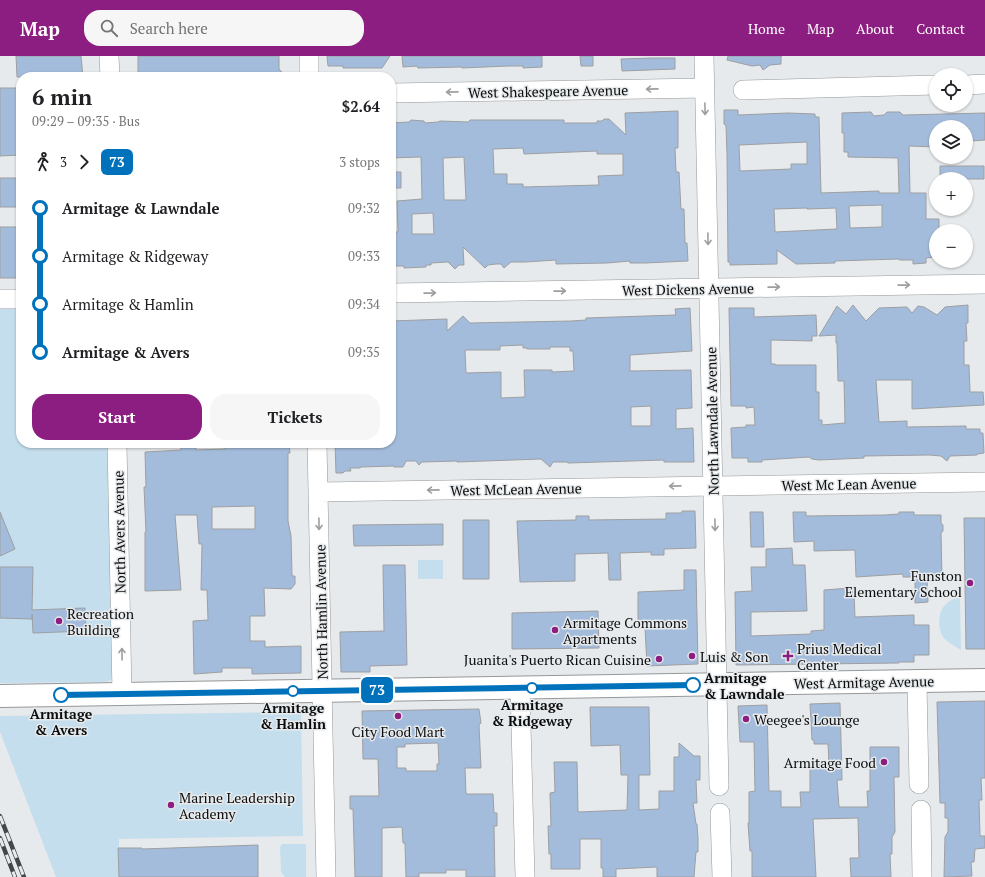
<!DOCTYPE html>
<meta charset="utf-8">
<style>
body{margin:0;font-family:"PT Serif",serif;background:#f6f6f6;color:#202124;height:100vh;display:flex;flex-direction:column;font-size:15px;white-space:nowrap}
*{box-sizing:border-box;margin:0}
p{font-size:13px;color:#757577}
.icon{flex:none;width:22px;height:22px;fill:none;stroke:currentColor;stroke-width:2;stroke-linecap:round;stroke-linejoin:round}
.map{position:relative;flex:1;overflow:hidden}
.drawer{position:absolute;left:16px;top:16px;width:380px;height:376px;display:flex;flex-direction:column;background:#fff;border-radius:16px;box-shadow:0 1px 3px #0004}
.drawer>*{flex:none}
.badge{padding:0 8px;border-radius:6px;font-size:14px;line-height:26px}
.tools{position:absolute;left:929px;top:12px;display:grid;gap:8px}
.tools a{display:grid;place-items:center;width:44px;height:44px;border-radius:50%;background:#fff;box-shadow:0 1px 3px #0004;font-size:20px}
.map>.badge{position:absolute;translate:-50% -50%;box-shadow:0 0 0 2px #fff}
.legs{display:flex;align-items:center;gap:6px;height:44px;padding:0 16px;font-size:13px}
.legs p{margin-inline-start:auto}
.overview{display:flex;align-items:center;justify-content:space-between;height:68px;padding:0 16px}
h1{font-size:22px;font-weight:700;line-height:30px}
.action{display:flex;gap:8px;margin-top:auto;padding:8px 16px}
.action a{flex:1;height:46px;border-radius:16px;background:#8d1e81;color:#fff;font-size:16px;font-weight:700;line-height:46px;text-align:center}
.action a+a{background:#f6f6f6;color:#202124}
ul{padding:0 16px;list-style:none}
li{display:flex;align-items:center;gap:14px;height:48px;font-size:15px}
li i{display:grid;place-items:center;width:6px;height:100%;margin:0 5px;background:currentColor}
li i::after{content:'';width:10px;height:10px;margin:-5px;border:3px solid;border-radius:50%;background:#fff}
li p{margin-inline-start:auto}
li:first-child i{background:linear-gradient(#0000 50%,currentColor 0)}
li:last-child i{background:linear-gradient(currentColor 50%,#0000 0)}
header{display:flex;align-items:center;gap:24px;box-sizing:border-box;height:56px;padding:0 20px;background:#8d1e81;color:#fff}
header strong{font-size:19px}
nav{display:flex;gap:22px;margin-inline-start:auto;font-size:14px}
.search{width:280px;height:36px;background:#f6f6f6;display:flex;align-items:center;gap:10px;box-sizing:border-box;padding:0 14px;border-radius:16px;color:#757577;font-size:15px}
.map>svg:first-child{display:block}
.green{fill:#c5deed}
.building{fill:#a4bcdb;stroke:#9d9fa2;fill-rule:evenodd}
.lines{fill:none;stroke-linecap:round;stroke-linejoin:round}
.minor-casing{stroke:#95989a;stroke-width:20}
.major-casing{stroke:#95989a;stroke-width:24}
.minor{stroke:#fff;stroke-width:19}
.major{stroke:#fff;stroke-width:22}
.rail-casing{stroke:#444647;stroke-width:4.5}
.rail{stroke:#e7eaec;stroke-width:3;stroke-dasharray:9;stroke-linecap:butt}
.oneway{stroke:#9d9e9e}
.line-1-casing{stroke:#fff;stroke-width:9}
.line-1{stroke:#0072bc;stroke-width:6}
.poi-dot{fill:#8d1e81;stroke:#e7eaec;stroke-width:1.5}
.stop-1-dot{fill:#fff;stroke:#0072bc;stroke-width:2}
.labels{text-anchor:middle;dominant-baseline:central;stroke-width:3;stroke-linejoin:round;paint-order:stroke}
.street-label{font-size:14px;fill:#0b0c0d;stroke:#e7eaec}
.poi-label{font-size:14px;fill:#0b0c0d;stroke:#e7eaec;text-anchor:start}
.stop-label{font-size:14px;font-weight:bold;fill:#0b0c0d;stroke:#e7eaec}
</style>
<header>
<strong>Map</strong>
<div class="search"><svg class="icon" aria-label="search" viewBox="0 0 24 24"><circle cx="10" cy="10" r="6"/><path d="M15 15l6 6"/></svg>Search here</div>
<nav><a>Home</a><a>Map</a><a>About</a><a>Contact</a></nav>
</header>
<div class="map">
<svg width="985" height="821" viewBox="0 0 985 821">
<rect width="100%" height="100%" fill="#e7eaec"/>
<!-- green -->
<path class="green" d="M21 251V387H109L113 620 111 624 106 626 0 627V252Z
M418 504H443V523H418Z
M960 541 961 594C955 590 948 587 943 581 937 572 938 555 946 548 950 544 955 542 960 541Z
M301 656 303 780 119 783V821H56L0 676V660Z
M282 788H306V821H285L281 816 280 791Z"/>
<!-- building -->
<path class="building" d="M16 0H81L83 21H17Z
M138 0H279V13L286 21H138Z
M327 0H390L382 12H343V10H328Z
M402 0H542V11L523 12V10H508L462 12V11L418 12 417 10 403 11Z
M580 0H593V10H581Z
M728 0H782L781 1V8L770 9 763 14 760 9 752 10 727 4Z
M652 2H675V13L622 15 621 3Z
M0 32H21V99L0 100Z
M724 54H738V59L788 57 815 58V61H819L821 137 879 135V137H899L898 102 848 101V96H844V77H842V57L871 56 874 60 884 59 887 56H900L903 59 985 57V84L971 85 970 83H966V71H936V91L909 90 910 137H926V163H939V175H936V201L926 202V207L913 208V204H900L898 203 835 205V207L796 208 777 194V208L730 209V206H728L727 97 726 70 724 68ZM807 86V108H791V113L740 115 739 89ZM882 149V171L850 172 849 150ZM807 152V153L836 152 837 173 775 176 774 153Z
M678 55V92H675L676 116H679L681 153H684L685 187H687L688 205 645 207H630V205L607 207 556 208V204L525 206H511L504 212 501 208H496L488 209 485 212 463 191 464 209H459L455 213 448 206 431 207V209H426V211L404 212V210H391V176H398L397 145 422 143 421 101 391 102V67L409 66 411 64 424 65 425 67 438 66 440 65 468 66 470 64H564V67H597V65H602L604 63H609L626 79 625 57ZM523 92 524 98 597 95V98H623V119L598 120 599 129 523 131V128H507V118H494L493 93ZM464 101 466 144H444L443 102ZM433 157 434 178H412V158Z
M940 110H984V123H940Z
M391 116H401V132H391Z
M0 122H21V151H0Z
M0 171H21V222H0Z
M853 249 866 265 879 252 907 251 912 257 918 250 924 251 937 259 945 251 968 249V267H966L967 285H964V309H969L970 336H983L984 349 912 353V324H876L879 366 907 365V371L966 370V373H980V377H983L984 397 977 398V399L950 400 947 405 941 400 929 399 864 400V402L819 404 812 403 809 401 762 404V406H748V402H732L731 372 746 371V369H755L754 351 746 352V350H731L729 252H754V261L816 259 817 280H812V285L771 284V308H775L776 309H816V336H819V364H822V369L845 367 844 325H838L837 287H836V279L819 280 837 250 846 258Z
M690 252 692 295 630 299V315L691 314 692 352 676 353V373L693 372 694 406H664V404L568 407 567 406H553L550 411 541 403 457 406V405L422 406 419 409 416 405H406L403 411H394V410L361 411 360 412H350L351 415H345L343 417H336L335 387H391V265L447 263V275L463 260 470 267 571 265 586 264V262L676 259 675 253ZM523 289V292H527V293H550V291H570V295H573L574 315 552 316V314H524L525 341 501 342V316L466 317 465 294H500V290ZM651 350V370H631V351Z
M181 387H196V394L225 393V387H289L290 397H288V465L291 480 292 520H295V528L291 533 264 532 265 560H250V585H265V591L301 590V617L252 618V612H222V616L194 618 193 565 208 564 207 534H201L202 488H199L197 459H175L181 534 145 535V476H146L144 431H146L145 396 181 394ZM255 450V473H212V451Z
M682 455H695L696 492 664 493V499H651V496L620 497 621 524H609L608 497 575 498V525L520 526 517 465 576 464V460H589V464L666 463V457H682Z
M0 456 15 493 0 500Z
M750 456H763L764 491H751Z
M793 456H806V460L885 459 899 458V456H914V459H941V467L943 469V475L941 477 942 522H927L928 546 915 547V521H903V518L856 521 855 494 814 495V485L794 486Z
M964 462H985V593H966Z
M463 464H489V523H463Z
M443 468V489L354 490 353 469Z
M792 492 793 509H805L807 555 751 556V580L811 578V575L824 574V534L850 532 854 538 855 561 914 559V569H929V599H914V606H899V607L736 609 735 536 752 535 751 511H766V493Z
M383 509H405L407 609 370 610V616H341L340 576 384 575Z
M0 511H33L32 554 85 552 86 575 33 577 32 558V563L0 562Z
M684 514H696L698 608 647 610 645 572H638V536L684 534Z
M598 555 599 592 512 593V557Z
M985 645V722H981L982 744H979L980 780H985V792L975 793 974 806H971L972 820 944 821 945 781 948 776V762H945V747H940L937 646Z
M840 647 842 724H837L839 751H868L867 735H870V691H899V721H894L895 776 892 781V798H890L891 821H851L850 802H859L858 762 813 763 816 821H752V795H750L748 767H749V736L755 735 754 686H740L738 650 767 649 769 735H781V751H801L800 736H810V709L829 708 828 688H814V684H812L810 648Z
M590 651H649L650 719H639V754L659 753V735H674V701H679V687L694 700H700V724H696L697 747H693L696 768H697L698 783V796H696L694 821H657V812L656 811 616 813V821H603V812H601V783H580V813H551V798H549L548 770H551L550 737 555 736 554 706H577L578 756 627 754 628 719H621L620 689 591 690Z
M479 653 481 667 479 669 481 712H465L466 738H493L494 757H497V770H494L495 821H466V814H446V817H419V821H406L405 787H403L402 771 382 772V821H355L353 753H350V740H379L378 703H363L362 655ZM438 687 439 708H437V715H406V712H397V691H405V688Z
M258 789V821H119L118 792H142V793Z"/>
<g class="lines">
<defs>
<path id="minor" d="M109 0 110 21
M309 0V21
M704 0 719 730
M966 29 985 28
M743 34 936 29
M391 37 705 32
M391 237 985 228
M0 243H21
M117 387 122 637
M317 387 326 821
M318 436 984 426
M917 626 919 728
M520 632 525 821
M921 754 922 821
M720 757 722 821"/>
<path id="major" d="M0 640 985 624"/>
</defs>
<!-- minor casing -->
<use href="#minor" class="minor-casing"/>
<!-- major casing -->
<use href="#major" class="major-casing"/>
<!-- minor -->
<use href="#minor" class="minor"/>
<!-- major -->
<use href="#major" class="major"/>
<defs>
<path id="rail" d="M0 760 24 821
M0 782 15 821"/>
</defs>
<!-- rail casing -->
<use href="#rail" class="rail-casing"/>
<!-- rail -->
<use href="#rail" class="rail"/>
</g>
<!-- one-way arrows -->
<defs><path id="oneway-shaft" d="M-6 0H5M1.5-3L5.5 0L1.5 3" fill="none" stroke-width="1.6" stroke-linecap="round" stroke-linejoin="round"/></defs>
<g class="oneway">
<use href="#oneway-shaft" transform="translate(652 33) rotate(179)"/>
<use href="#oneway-shaft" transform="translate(452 36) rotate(179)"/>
<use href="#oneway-shaft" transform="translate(705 53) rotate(89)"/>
<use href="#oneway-shaft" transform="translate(708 183) rotate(89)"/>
<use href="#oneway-shaft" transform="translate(904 229) rotate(-1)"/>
<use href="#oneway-shaft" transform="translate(774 231) rotate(-1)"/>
<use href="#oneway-shaft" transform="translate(560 235) rotate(-1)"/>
<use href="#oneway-shaft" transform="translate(430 237) rotate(-1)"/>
<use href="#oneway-shaft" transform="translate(675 430) rotate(179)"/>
<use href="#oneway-shaft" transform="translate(433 434) rotate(179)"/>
<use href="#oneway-shaft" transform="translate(319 468) rotate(89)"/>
<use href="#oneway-shaft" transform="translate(715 469) rotate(89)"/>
<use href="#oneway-shaft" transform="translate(122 598) rotate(-91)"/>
</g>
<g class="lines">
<defs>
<path id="line-1" d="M61 639 693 629"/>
</defs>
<!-- line-1 casing -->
<use href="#line-1" class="line-1-casing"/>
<!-- line-1 -->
<use href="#line-1" class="line-1"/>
</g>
<!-- markers -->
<g class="poi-dot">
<circle cx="970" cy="527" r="4"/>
<circle cx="59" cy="565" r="4"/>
<circle cx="555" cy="574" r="4"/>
<circle cx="692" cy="600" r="4"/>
<path d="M786 594h4v4h4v4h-4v4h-4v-4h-4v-4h4z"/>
<circle cx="659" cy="603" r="4"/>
<circle cx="398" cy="660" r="4"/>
<circle cx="746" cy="663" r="4"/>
<circle cx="884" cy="706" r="4"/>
<circle cx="171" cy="749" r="4"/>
</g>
<g class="stop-1-dot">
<circle cx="693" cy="629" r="7"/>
<circle cx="532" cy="632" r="5"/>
<circle cx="293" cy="635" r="5"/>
<circle cx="61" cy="639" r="7"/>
</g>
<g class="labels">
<!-- street labels -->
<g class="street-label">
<text transform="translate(548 35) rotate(-1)">West Shakespeare Avenue</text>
<text transform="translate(688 233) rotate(-1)">West Dickens Avenue</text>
<text transform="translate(712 365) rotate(-91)">North Lawndale Avenue</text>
<text transform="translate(849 428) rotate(-1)">West Mc Lean Avenue</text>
<text transform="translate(516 433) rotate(-1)">West McLean Avenue</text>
<text transform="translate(119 476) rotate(-91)">North Avers Avenue</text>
<text transform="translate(321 556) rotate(-91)">North Hamlin Avenue</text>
<text transform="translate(864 626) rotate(-1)">West Armitage Avenue</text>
</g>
<!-- poi labels -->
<g class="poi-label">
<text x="962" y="519" text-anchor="end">Funston<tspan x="962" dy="16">Elementary School</tspan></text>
<text x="67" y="557">Recreation<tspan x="67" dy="16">Building</tspan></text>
<text x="563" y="566">Armitage Commons<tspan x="563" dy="16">Apartments</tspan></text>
<text x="797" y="592">Prius Medical<tspan x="797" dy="16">Center</tspan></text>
<text x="700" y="600">Luis &amp; Son</text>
<text x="651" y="603" text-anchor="end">Juanita's Puerto Rican Cuisine</text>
<text x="754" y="663">Weegee's Lounge</text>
<text x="398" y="675" text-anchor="middle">City Food Mart</text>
<text x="876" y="706" text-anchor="end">Armitage Food</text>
<text x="179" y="741">Marine Leadership<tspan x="179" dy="16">Academy</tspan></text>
</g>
<!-- stop labels -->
<g class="stop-label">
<text x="704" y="621" text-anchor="start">Armitage<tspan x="704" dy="16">&amp; Lawndale</tspan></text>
<text x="532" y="648">Armitage<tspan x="532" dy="16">&amp; Ridgeway</tspan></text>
<text x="293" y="651">Armitage<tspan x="293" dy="16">&amp; Hamlin</tspan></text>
<text x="61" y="657">Armitage<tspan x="61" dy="16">&amp; Avers</tspan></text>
</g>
</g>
</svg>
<div class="tools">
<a><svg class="icon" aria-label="locate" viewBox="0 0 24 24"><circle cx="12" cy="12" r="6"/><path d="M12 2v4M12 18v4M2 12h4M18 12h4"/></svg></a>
<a><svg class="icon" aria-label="layers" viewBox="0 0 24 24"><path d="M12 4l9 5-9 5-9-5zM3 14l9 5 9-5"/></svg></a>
<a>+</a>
<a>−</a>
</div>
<b class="badge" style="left:377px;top:634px;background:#0072bc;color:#fff">73</b>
<section class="drawer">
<div class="overview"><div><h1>6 min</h1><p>09:29 – 09:35 · Bus</p></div><b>$2.64</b></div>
<div class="legs"><svg class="icon" aria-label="walk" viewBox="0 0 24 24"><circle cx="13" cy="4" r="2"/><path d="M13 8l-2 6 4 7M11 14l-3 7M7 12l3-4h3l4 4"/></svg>3<svg class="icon" aria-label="forward" viewBox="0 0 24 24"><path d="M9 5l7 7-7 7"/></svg><b class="badge" style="background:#0072bc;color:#fff">73</b><p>3 stops</p></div>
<ul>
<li><i style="color:#0072bc"></i><b>Armitage &amp; Lawndale</b><p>09:32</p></li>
<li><i style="color:#0072bc"></i><span>Armitage &amp; Ridgeway</span><p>09:33</p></li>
<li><i style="color:#0072bc"></i><span>Armitage &amp; Hamlin</span><p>09:34</p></li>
<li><i style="color:#0072bc"></i><b>Armitage &amp; Avers</b><p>09:35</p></li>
</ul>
<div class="action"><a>Start</a><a>Tickets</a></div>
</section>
</div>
